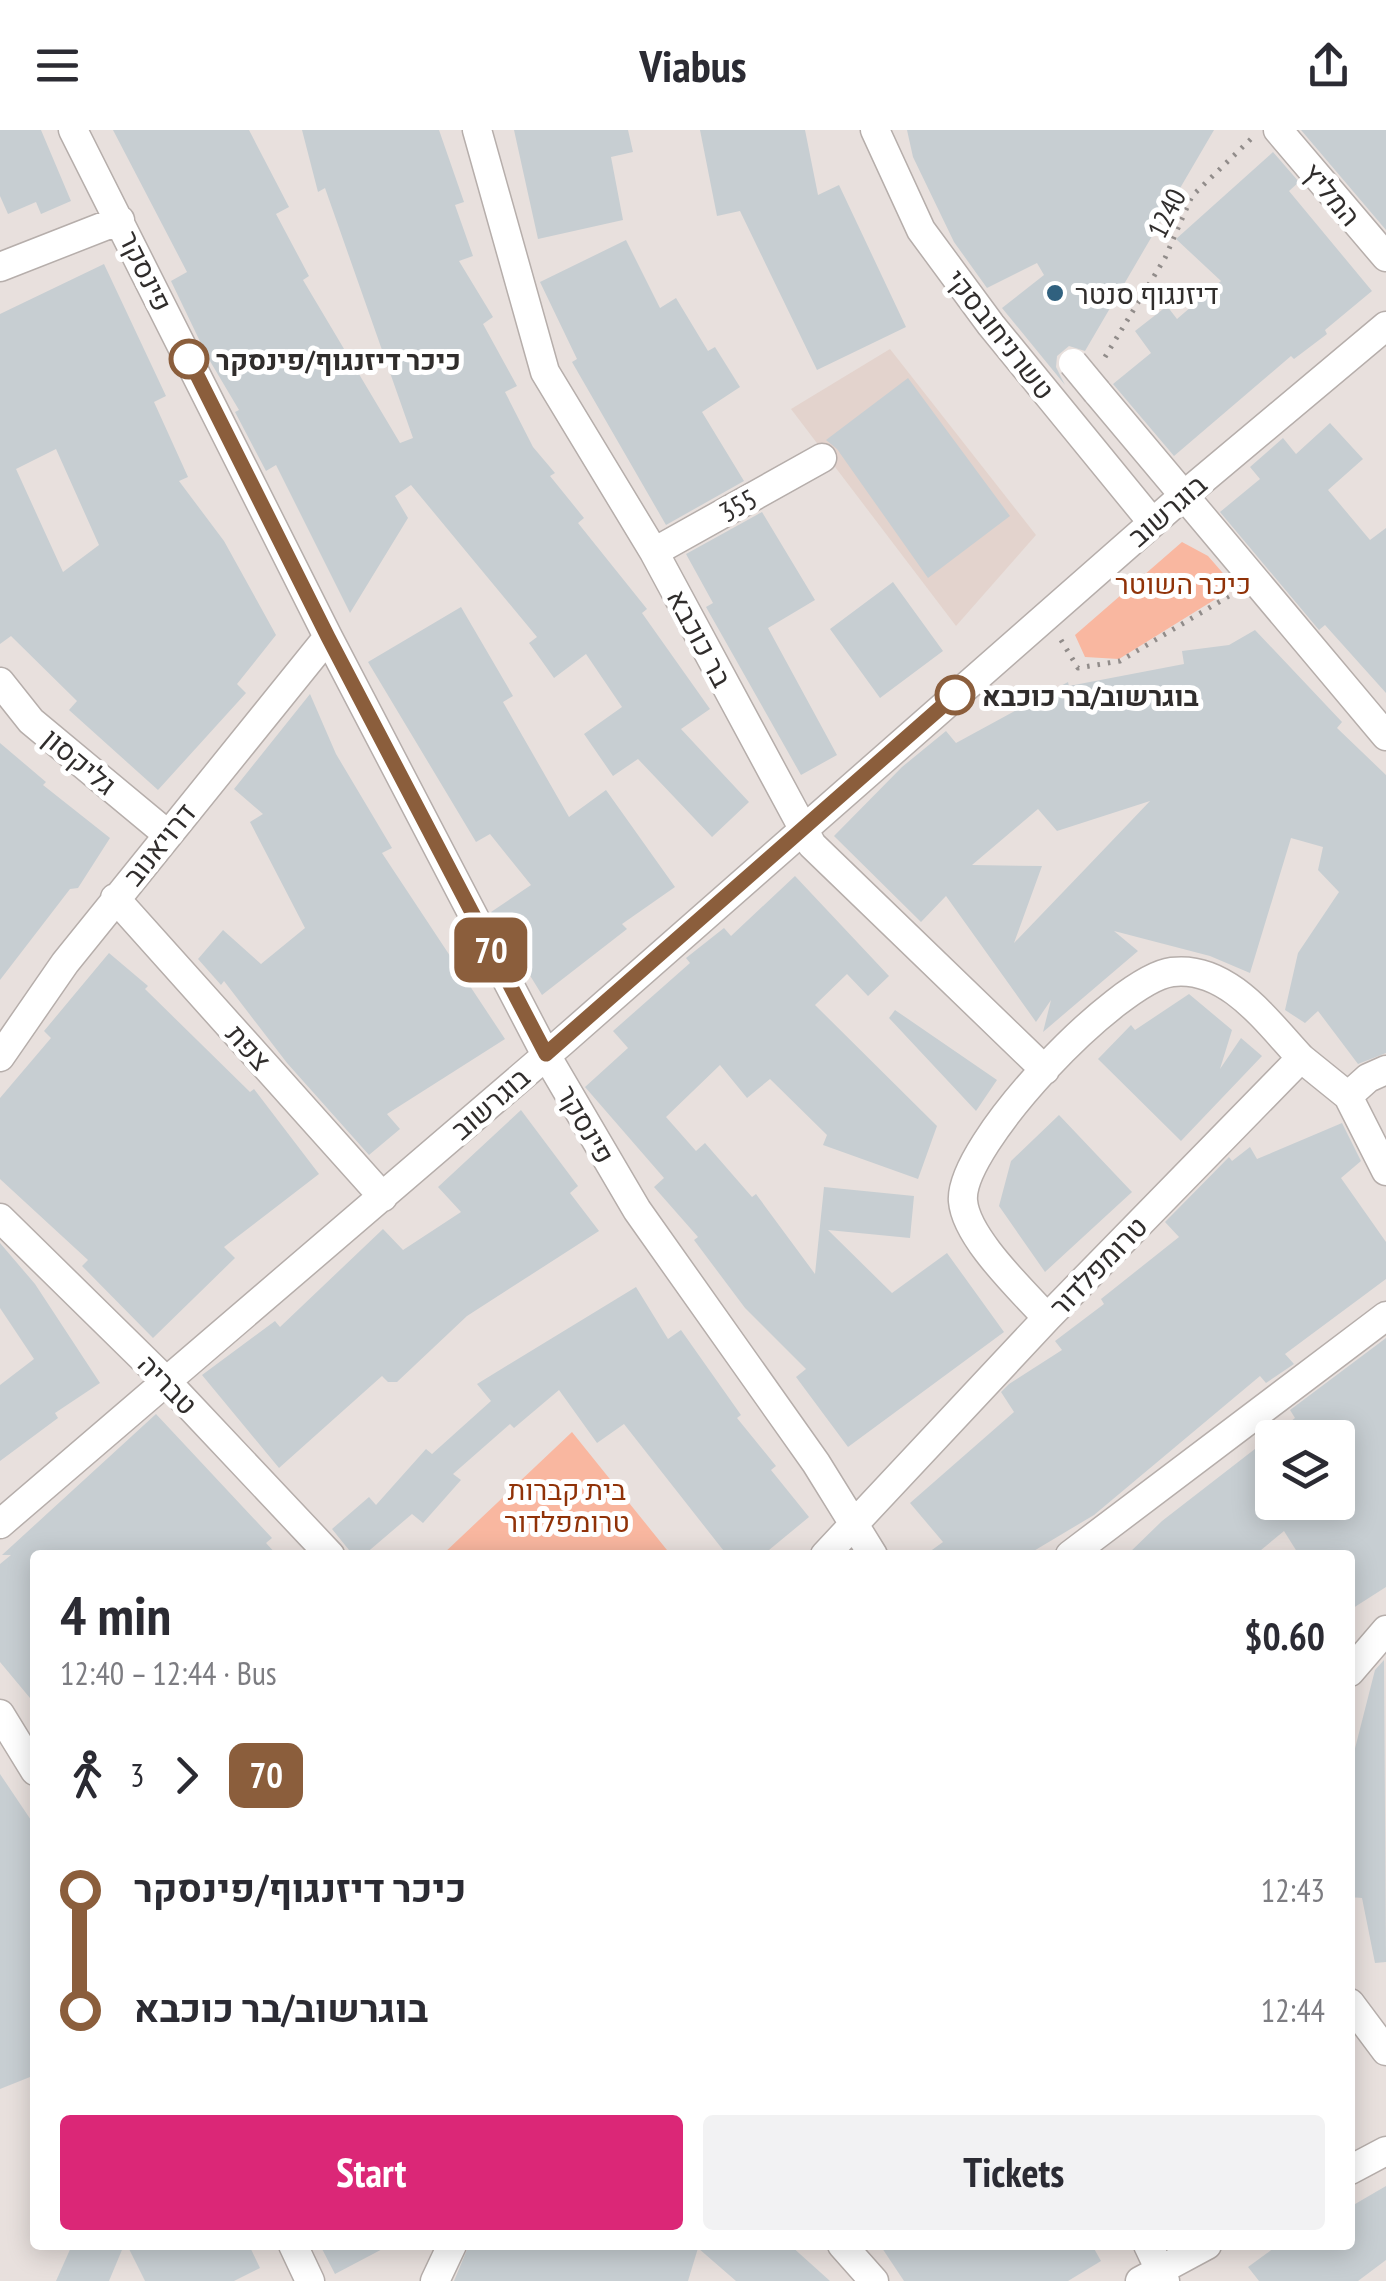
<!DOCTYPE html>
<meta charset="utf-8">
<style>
body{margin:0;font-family:"PT Sans Narrow",Heebo,sans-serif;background:#f2f2f3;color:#2b2b33;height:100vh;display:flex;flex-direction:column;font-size:38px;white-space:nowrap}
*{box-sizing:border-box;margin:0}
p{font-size:32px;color:#7c7c81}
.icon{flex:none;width:55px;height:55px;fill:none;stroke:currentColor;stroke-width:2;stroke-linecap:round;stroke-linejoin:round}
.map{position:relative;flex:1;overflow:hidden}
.details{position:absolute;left:30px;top:1420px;width:1325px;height:700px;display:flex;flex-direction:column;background:#fff;border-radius:10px;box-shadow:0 5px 25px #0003}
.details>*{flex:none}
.badge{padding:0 20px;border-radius:15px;font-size:35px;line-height:65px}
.controls{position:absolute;left:1255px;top:1290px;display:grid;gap:20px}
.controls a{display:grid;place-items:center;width:100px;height:100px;border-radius:10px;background:#fff;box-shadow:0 5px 25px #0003;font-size:50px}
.map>.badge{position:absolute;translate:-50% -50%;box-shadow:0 0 0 5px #fff}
.legs{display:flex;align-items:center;gap:15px;height:110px;padding:0 30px;font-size:32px}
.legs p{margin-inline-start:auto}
.overview{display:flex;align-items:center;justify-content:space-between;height:170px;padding:0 30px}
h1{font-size:55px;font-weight:700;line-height:75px}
.cta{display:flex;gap:20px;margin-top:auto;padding:20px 30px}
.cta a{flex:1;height:115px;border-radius:10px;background:#db2777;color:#fff;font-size:40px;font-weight:700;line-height:115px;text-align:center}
.cta a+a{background:#f2f2f3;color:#2b2b33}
ul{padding:0 30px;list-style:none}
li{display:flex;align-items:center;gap:35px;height:120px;font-size:38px}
li i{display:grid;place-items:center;width:15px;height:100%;margin:0 12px;background:currentColor}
li i::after{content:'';width:25px;height:25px;margin:-12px;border:8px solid;border-radius:50%;background:#fff}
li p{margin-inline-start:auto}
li:first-child i{background:linear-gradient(#0000 50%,currentColor 0)}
li:last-child i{background:linear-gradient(currentColor 50%,#0000 0)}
header{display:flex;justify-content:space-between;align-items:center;height:130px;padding:0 30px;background:#fff;font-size:45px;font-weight:700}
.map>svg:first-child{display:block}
.built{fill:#e3d3cd}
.green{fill:#f9b7a0}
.building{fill:#c7ced2;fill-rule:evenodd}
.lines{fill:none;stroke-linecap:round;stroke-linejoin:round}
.minor-casing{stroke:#b6aeab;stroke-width:31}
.path{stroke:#918c8a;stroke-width:5;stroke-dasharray:2.5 8;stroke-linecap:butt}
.minor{stroke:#fff;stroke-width:28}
.minor-bridge-casing{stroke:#b6aeab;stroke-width:31;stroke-linecap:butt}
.minor-bridge{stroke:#fff;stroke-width:28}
.line-1-casing{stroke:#fff;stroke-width:22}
.line-1{stroke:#8b5e3c;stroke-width:15}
.poi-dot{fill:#30617f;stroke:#fff;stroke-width:4}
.stop-1-dot{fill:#fff;stroke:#8b5e3c;stroke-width:5}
.labels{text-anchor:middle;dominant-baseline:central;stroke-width:10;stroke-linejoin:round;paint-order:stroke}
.street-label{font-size:28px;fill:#302d2c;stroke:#fff}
.poi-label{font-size:28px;fill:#302d2c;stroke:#fff;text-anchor:start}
.stop-label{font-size:28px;font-weight:bold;fill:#302d2c;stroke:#fff;text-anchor:start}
.park-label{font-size:28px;fill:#903208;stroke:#fff}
</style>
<header><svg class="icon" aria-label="menu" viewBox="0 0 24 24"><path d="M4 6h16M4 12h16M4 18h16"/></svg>Viabus<svg class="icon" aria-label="share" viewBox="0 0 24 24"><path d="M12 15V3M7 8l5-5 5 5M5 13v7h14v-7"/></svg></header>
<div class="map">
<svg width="1386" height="2151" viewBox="0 0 1386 2151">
<rect width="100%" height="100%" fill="#e8e0dd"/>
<!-- built -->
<path class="built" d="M890 219 1036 405 956 496 791 279Z"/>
<!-- green -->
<path class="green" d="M1182 412 1208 426 1235 457 1119 529 1085 527 1075 505Z
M572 1302 671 1425H442Z"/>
<!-- building -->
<path class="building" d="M0 0H41L71 71 41 84 36 72 8 84 0 66Z
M113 0H249L289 77 276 84 309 146 303 150 400 313 413 308 325 58 318 62 302 0H439L464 72 455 75 473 126 459 131 493 187 483 194 517 256 505 262 533 317 555 343 550 346 584 388 578 393 647 479 642 483 710 579 681 599 749 672 712 707 638 629 613 646 584 604 622 577 586 524 554 548 529 513 537 507 411 355 395 366 408 388 350 483 276 335 266 341 235 282 239 280 207 226 171 151 187 142Z
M514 0H628L633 22 611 27 623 90 538 109Z
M700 0H805L818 65 839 55 906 197 817 240 740 81 717 86Z
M907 0H1214L1085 221 1069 216 1057 226 1056 237 1065 255 1002 178 1044 145 1037 133 987 158 954 112 913 27Z
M1301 0H1386V100Z
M1273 22 1299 52 1289 61 1372 161 1325 200 1327 204 1294 229 1291 226 1174 326 1113 254 1151 223 1135 201 1167 176 1177 189 1221 151 1176 109Z
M626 110 660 178 676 168 708 221 715 217 740 257 702 282 744 351 666 395 572 232 577 229 540 152Z
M104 134 166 266 154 272 188 347 179 351 224 411 276 505 237 554 246 563 158 660 69 580 77 571 11 506 0 514V184ZM56 319 99 415 63 442 16 339Z
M908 248 1010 386 928 448 837 319 826 310Z
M1330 293 1363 329 1328 360 1370 410 1386 398V563L1325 495 1319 500 1220 382 1260 349 1250 337 1283 308 1296 324Z
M762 382 815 470 768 498 837 625 801 645 706 477 713 473 686 424Z
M893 452 943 521 880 568 830 499Z
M461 477 513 566 503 572 569 687 606 660 675 757 622 794 627 799 542 865 491 782 531 755 490 704 476 712 368 532Z
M1255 500 1342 592 1337 598 1386 645V923L1358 934 1318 881 1305 893 1285 880 1298 823 1339 762 1318 740 1323 717 1291 708 1250 843 1210 826 1114 801 1138 821 1043 902 1051 870 1036 892 946 766 921 792 834 706 902 637 946 601 956 613 1068 552 1069 556 1184 534 1182 521 1229 515ZM1150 671 1087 737 1014 813 1042 736 972 735 1038 679 1057 701Z
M310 564 336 624 392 718 382 723 505 909 387 984 400 999 369 1025 287 933 224 851 221 855 198 829 223 800 261 834 305 798 250 692 263 684 234 659Z
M0 613 46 652 43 655 110 708 78 758 70 759 0 850Z
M795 746 889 846 868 866 847 844 815 875 937 996 918 1049 823 1015 827 1005 770 949 747 968 720 935 666 987 696 1021 705 1013 752 1067 756 1064 815 1144 824 1057 914 1066 910 1108 828 1100 892 1163 947 1123 1004 1202 848 1317 796 1247 806 1239 745 1178 694 1110 698 1107 654 1057 664 1048 585 957 628 918 613 901 690 833 686 828 724 798 731 806Z
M109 823 148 856 145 859 250 962 254 959 319 1044 224 1117 235 1128 153 1208 82 1136 88 1130 0 1049V968L51 908 44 901Z
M1189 864 1232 900 1220 939 1241 908 1262 926 1181 1011 1098 929 1131 895 1135 900Z
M895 880 997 950 976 981 889 888Z
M521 980 578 1056 570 1063 599 1101 467 1186 397 1252H388L382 1246 279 1338 202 1245 275 1191 280 1197 383 1099 403 1120 461 1082 438 1057Z
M1059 985 1132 1062 1045 1142 999 1076 1011 1031Z
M1342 993 1361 1031 1341 1048 1386 1112V1149L1285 1224 1294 1234 1266 1253 1260 1246 1094 1385 1027 1425H925L943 1412 910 1373 1014 1282 1001 1262 1009 1254 1062 1220 1055 1211 1104 1174 1101 1169 1179 1107 1165 1092 1229 1027 1232 1031 1250 1017 1257 1029Z
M0 1113 35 1154 100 1253 55 1283 58 1288 0 1331V1255L34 1229 0 1178Z
M636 1157 668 1209 681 1200 741 1285 737 1288 776 1336 771 1340 809 1387 763 1425H727L624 1294 597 1313 559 1260 514 1298 510 1294 453 1344 461 1350 423 1393 412 1384 364 1425H353L332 1399 369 1367 376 1375 426 1319 432 1324 491 1271 477 1254Z
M1386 1208V1457L1350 1480V1425H1299L1284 1401 1255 1425H1127L1162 1391 1295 1288 1290 1280ZM1272 1308H1338V1372H1272Z
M156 1284 272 1408 266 1413 277 1425H35V1574L0 1532V1434L11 1425H2Z
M1384 1530 1386 1832 1375 1833 1362 1768 1350 1767V1638L1375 1540Z
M0 1644 35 1696V1945L0 1959Z
M1386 2056V2130L1358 2151H1259L1248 2137 1278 2115H1350V2077Z
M72 2115H124L109 2151H56Z
M127 2115H249L260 2138 234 2151H145Z
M320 2115H390L335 2144Z
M469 2115H790L830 2151H736L698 2118 688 2151H454Z
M880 2115H1092L1101 2131 1068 2151H904Z"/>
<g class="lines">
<defs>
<path id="minor" d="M73 0 328 507 546 925 637 1080 816 1333 873 1425
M477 0 545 242 654 422 812 715 1045 940
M875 0 921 100 991 195 1152 392
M1278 0 1386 127
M0 137 120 90
M1097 262 1386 606
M654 422 822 328
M0 552 31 591 167 704
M115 768 383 1067
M0 927 65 833 328 507
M1348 966 1386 1041
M0 1088 166 1251 330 1425
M1047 1188C1022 1160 966 1108 963 1071 958 1016 1117 849 1172 842 1228 835 1268 893 1301 928
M0 1394 562 912 1182 367 1386 196
M825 1425 1047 1188 1301 928 1348 966 1368 948 1386 940
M1070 1425 1386 1186
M1350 1542 1386 1500
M0 1584 35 1641
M1350 1873 1386 1921
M1350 2040 1386 2021
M293 2115 310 2151
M842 2115 874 2151
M1148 2115 1165 2151
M435 2151 452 2115
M1140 2151 1207 2115"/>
</defs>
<!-- minor casing -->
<use href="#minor" class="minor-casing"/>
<!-- path -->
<path class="path" d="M1105 227 1165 128 1192 66 1254 6
M1061 510 1078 538 1120 531 1234 463"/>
<!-- minor -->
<use href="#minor" class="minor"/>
<defs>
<path id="minor-bridge" d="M1073 233 1097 262"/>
</defs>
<!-- minor-bridge casing -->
<use href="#minor-bridge" class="minor-bridge-casing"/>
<!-- minor-bridge -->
<use href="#minor-bridge" class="minor-bridge"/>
</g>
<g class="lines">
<defs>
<path id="line-1" d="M189 229 328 507 546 924 955 565"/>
</defs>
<!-- line-1 casing -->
<use href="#line-1" class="line-1-casing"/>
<!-- line-1 -->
<use href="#line-1" class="line-1"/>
</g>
<!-- markers -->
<circle class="poi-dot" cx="1055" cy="163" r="10"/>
<g class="stop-1-dot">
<circle cx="189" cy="229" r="18"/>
<circle cx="955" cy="565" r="18"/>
</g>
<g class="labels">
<!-- street labels -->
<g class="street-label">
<text transform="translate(1332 64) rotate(50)">המליץ</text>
<text transform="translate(1166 83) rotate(-63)">1240</text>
<text transform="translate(146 141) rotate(64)">פינסקר</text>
<text transform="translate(1001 204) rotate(52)">טשרניחובסקי</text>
<text transform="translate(738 375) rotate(-29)">355</text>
<text transform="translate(1167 380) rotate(-41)">בוגרשוב</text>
<text transform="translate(700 508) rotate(62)">בר כוכבא</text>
<text transform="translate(80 631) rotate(40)">גליקסון</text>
<text transform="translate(159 714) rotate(-51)">דרויאנוב</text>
<text transform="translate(249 917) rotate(48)">צפת</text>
<text transform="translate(490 973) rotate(-41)">בוגרשוב</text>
<text transform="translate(586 994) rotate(60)">פינסקר</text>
<text transform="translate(1098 1136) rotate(-46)">טרומפלדור</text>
<text transform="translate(168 1254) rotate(46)">טבריה</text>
</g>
<!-- poi labels -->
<g class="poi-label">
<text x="1075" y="163">דיזנגוף סנטר</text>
</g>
<!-- stop labels -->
<g class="stop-label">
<text x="216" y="229">כיכר דיזנגוף/פינסקר</text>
<text x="982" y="565">בוגרשוב/בר כוכבא</text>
</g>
<!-- park labels -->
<g class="park-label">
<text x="1183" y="453">כיכר השוטר</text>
<text x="567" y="1359">בית קברות<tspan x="567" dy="32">טרומפלדור</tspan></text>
</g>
</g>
</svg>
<div class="controls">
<a><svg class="icon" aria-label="layers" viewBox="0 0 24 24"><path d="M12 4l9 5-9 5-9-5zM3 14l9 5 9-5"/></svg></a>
</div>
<b class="badge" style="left:491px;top:820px;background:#8b5e3c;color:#fff">70</b>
<section class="details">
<div class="overview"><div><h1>4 min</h1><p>12:40 – 12:44 · Bus</p></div><b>$0.60</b></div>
<div class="legs"><svg class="icon" aria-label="walk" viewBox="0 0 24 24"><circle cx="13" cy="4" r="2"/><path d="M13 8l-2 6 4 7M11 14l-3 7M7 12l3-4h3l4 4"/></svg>3<svg class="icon" aria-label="forward" viewBox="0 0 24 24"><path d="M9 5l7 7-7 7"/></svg><b class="badge" style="background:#8b5e3c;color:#fff">70</b></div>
<ul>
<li><i style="color:#8b5e3c"></i><b>כיכר דיזנגוף/פינסקר</b><p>12:43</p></li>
<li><i style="color:#8b5e3c"></i><b>בוגרשוב/בר כוכבא</b><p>12:44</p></li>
</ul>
<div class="cta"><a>Start</a><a>Tickets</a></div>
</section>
</div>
